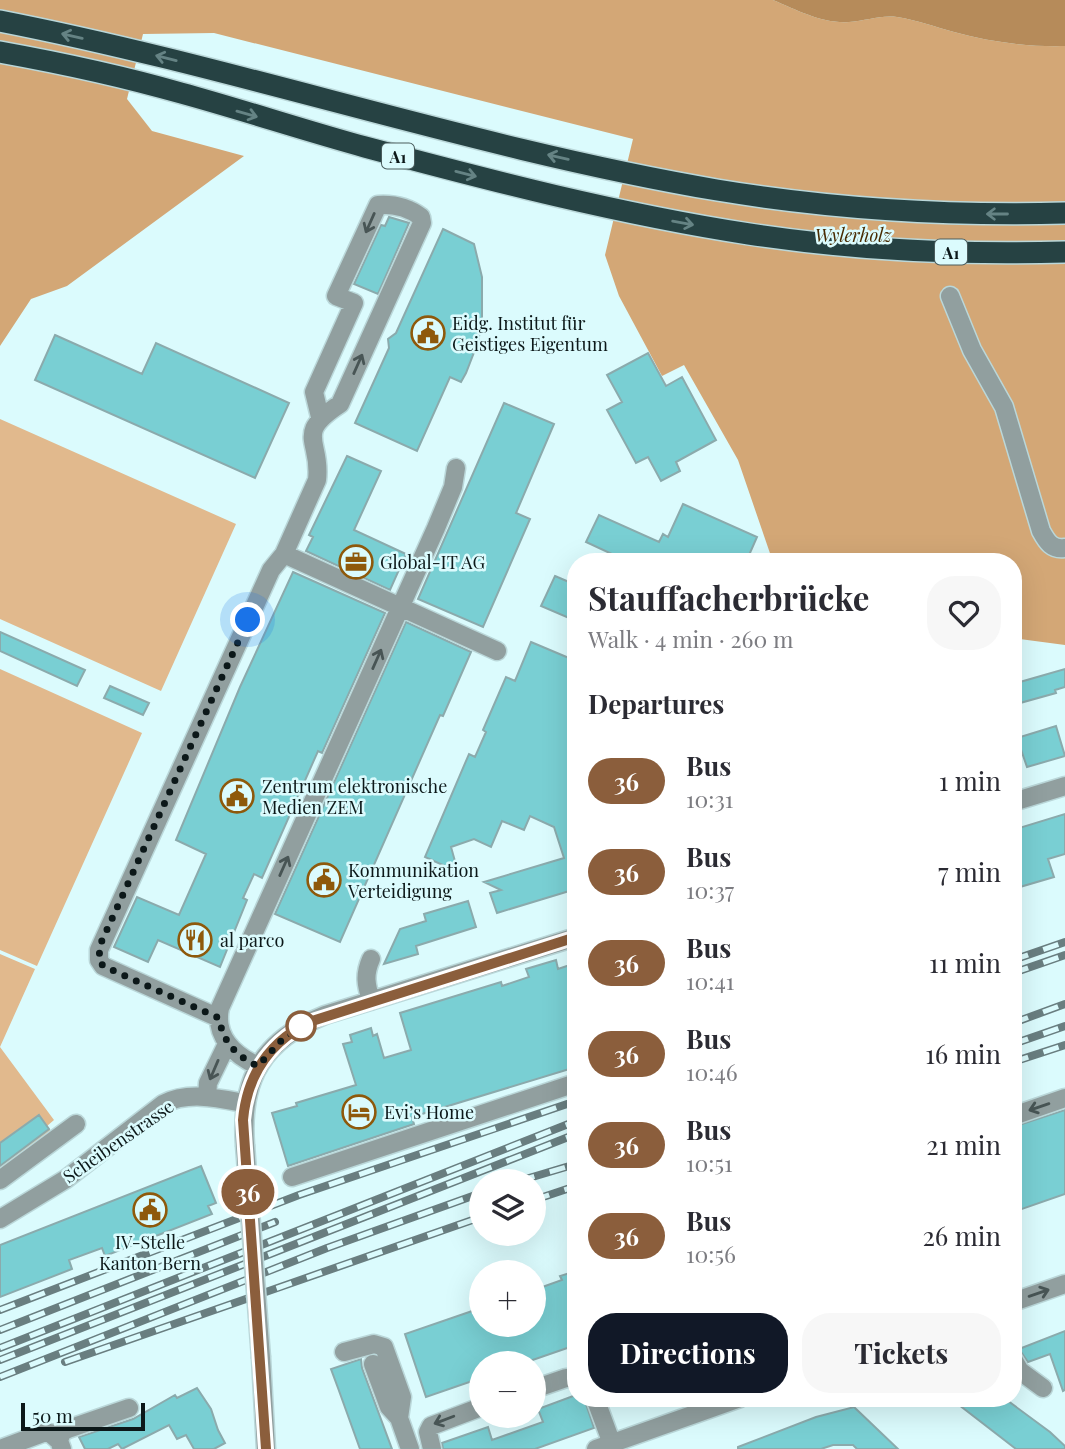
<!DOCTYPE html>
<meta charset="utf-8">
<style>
body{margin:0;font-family:"Playfair Display",serif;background:#f7f7f7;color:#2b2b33;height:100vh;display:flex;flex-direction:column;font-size:26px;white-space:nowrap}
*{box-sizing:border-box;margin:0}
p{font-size:23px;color:#7c7c81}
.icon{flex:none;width:38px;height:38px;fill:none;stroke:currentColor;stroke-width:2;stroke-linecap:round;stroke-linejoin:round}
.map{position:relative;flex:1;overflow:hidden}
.drawer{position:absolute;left:567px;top:553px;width:455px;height:854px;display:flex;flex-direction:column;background:#fff;border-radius:28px;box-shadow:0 7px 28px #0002}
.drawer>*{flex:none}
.badge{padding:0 14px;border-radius:23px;font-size:24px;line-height:46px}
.tools{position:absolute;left:469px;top:1169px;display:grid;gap:14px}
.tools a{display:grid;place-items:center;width:77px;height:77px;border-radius:50%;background:#fff;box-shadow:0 7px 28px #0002;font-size:35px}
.scale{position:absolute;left:21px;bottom:18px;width:124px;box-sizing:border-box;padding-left:7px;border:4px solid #0c1819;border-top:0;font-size:19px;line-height:24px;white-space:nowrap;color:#0c1819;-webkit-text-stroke:5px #dbfbfd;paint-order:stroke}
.you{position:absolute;width:35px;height:35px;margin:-18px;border:5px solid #fff;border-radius:50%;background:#1a73e8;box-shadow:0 0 0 10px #1a73e833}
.map>.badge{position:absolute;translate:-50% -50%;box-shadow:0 0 0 4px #fff}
h2{padding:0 21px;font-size:26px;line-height:63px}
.round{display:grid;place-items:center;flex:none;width:74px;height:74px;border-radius:28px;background:#f7f7f7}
.head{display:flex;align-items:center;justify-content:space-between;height:119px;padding:0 21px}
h1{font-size:33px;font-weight:700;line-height:52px}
.cta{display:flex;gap:14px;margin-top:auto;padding:14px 21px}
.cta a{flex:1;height:80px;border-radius:28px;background:#111827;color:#fff;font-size:28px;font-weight:700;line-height:80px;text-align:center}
.cta a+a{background:#f7f7f7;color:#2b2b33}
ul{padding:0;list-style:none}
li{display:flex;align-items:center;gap:21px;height:91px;padding:0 21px}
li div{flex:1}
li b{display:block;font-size:26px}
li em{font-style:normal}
li .badge{min-width:77px;font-weight:700;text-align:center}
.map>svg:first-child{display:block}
.green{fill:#e1b98d}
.forest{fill:#d3a776}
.water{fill:#b68b5a}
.building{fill:#79cfd3;stroke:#8baaac;stroke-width:2}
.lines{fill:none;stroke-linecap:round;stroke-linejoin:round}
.minor-casing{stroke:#bad7d9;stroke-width:21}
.highway-casing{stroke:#bad7d9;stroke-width:24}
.minor{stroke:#919f9f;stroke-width:18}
.highway{stroke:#264243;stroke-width:21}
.rail-casing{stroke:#697e80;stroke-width:8}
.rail{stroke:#dbfbfd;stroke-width:5;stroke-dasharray:16;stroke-linecap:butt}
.minor-bridge-casing{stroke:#bad7d9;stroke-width:21;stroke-linecap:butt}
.minor-bridge{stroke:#919f9f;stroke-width:18}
.oneway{stroke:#658384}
.oneway2{stroke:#485555}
.line-casing{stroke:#fff;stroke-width:16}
.line{stroke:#8b5e3c;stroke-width:10}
.walk{stroke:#0c1819;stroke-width:7;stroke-dasharray:0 12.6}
.stop-dot{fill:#fff;stroke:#8b5e3c;stroke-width:3.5}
.labels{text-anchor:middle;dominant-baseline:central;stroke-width:5;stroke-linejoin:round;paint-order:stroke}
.shield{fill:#dbfbfd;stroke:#4a5c5d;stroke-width:2}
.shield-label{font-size:16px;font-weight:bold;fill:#0c1819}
.park-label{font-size:18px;font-style:italic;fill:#492b02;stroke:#dbfbfd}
.poi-label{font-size:18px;fill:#0c1819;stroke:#dbfbfd;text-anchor:start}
.street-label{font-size:18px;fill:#0c1819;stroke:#dbfbfd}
</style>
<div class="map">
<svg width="1065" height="1449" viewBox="0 0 1065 1449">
<rect width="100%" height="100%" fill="#dbfbfd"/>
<!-- green -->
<path class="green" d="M0 419 236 524 161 691 0 619Z
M0 669 142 733 37 966 0 950Z
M0 954 35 969 0 1047Z
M0 1047 54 1120 47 1126 51 1131 0 1168Z"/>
<!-- forest -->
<path class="forest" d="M0 0H773C797 10 823 24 849 22 866 21 880 15 897 17 917 20 935 27 954 32 990 42 1028 47 1065 46V645L1013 638V562H773L738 460 684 365 662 376 619 296 605 255 633 139 214 33 143 34 127 99 152 131 244 156 67 286 31 299 0 346Z"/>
<!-- water -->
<path class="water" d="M773 0H1065V46C1028 47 990 42 954 32 935 27 917 20 897 17 880 15 866 21 849 22 823 24 797 10 773 0Z"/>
<!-- building -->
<path class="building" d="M389 217 409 223 378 294 354 284 381 225 385 226Z
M443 229 474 244 482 277V321L478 342 466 373 461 382 450 377 417 451 355 423 389 348 388 339 396 333Z
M55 335 142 374 156 343 289 403 255 478 35 380Z
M648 353 666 386 682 377 716 440 676 462 680 471 661 481 648 457 636 463 607 410 622 402 607 375Z
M504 403 554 424 516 513 530 519 483 627 418 599Z
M347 456 381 471 354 530 406 554 390 590 306 551 313 537 309 535Z
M683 504 757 537 746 562H629L586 542 599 515 659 542 663 534 668 537Z
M293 572 385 613 322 753 318 751 262 878 254 874 243 898 247 900 220 967 158 940 148 962 114 947 137 897 179 915 206 854 176 840 240 687Z
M555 576 576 585V621L541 606Z
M406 622 471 652 443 716 440 715 340 942 275 914Z
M0 632 85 670 77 686 0 651Z
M531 642 576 661V889L497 913 490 893 501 890 484 882 564 858 554 827 530 816 524 830 502 821 491 847 474 839 451 847 458 872 425 857 469 754 475 757 486 732 483 730 506 677 515 681Z
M1065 669V687L1055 690 1056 693 1013 705V684Z
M110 686 149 703 143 715 104 698Z
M1056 726 1065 756 1027 767 1017 738Z
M1065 814V854L1048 859 1054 877 1013 889V830Z
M468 901 476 927 416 946 418 954 384 964 400 929 426 921 424 914Z
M556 960 558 969 576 963V1067L412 1117 414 1124 288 1166 272 1113 297 1106 296 1103 356 1085 343 1044 352 1042 350 1035 371 1028 373 1036 377 1034 384 1058 411 1050 400 1013 501 982 502 986 529 977 526 969Z
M1065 1110V1194L1013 1212V1127Z
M39 1115 49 1129 0 1166V1143Z
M201 1166 216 1203 208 1206 212 1214 105 1256 102 1248 69 1260 72 1269 0 1297V1245Z
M576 1271V1345L524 1363H481V1378L426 1397 405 1334 481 1308V1325H534V1290L562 1280 560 1276Z
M1065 1331V1390L1063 1391 1050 1354 1028 1362 1019 1349Z
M361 1359 362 1368 392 1449H360L338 1388 331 1369Z
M197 1388 211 1409 218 1430 225 1443 214 1449H194L186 1435 177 1439 169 1425 122 1449 118 1444 108 1449H85L79 1437 133 1419 175 1395 177 1398Z
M576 1395V1398H584L594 1428 535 1449H443L442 1443 488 1427 492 1440 543 1422 538 1409Z
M950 1398H1004L1050 1432 1065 1446V1449H1016Z
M854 1407 898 1449H857L853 1445H833L821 1449H738V1447L816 1417Z"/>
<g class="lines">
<defs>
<path id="minor" d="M950 296 972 350 1004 407 1041 531C1047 542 1052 550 1065 548
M320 417 314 392 354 303 336 296 378 205C393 204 409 208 421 217L422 223 340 404C293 435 322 440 317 480L284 554 497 651
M1013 802 1065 786
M371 1001C366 984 364 975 371 959
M219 1018 103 966 99 960V950L271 570 284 554
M258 1066C234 1055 214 1036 220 1008L436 528 453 487 456 468
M207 1097 208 1083 227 1044
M1013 1116 1065 1098
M245 1145C240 1078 263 1040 325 1015L576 937
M292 1177 576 1083
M0 1180 76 1124
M0 1219 66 1179 163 1104C188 1091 218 1098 244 1103
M1013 1302 1065 1284
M344 1352 374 1344 384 1347 402 1397 399 1418 410 1449
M261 1358 266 1449
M1013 1359 1020 1371 1043 1388
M373 1364 389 1407 399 1418
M534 1389 566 1378H576
M595 1398 612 1444
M59 1441 62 1432 68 1429 129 1408
M0 1449 43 1433H50L59 1441 62 1449
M432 1449 428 1432 431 1426 481 1407
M596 1449 740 1398"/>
<path id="highway" d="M0 21C241 68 475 149 717 190 832 209 948 216 1065 213
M0 52C61 63 122 76 181 93 243 110 303 130 365 147 492 181 619 214 749 234 853 250 959 255 1065 252"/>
</defs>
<!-- minor casing -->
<use href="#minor" class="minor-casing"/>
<!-- highway casing -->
<use href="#highway" class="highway-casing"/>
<!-- minor -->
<use href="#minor" class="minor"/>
<!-- highway -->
<use href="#highway" class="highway"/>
<defs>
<path id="rail" d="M1013 960 1065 942
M1013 973 1065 955
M1013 1023 1065 1004
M1013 1044 1065 1026
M1013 1062 1065 1045
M519 1181 576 1164
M534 1200 576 1186
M0 1310 299 1195 576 1101
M0 1330 275 1222
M0 1348 576 1121
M0 1360 576 1134
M65 1362 481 1217
M0 1377 327 1248 481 1193"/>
</defs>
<!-- rail casing -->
<use href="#rail" class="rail-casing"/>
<!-- rail -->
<use href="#rail" class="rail"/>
<defs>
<path id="minor-bridge" d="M245 1145 261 1358"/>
</defs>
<!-- minor-bridge casing -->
<use href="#minor-bridge" class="minor-bridge-casing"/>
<!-- minor-bridge -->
<use href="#minor-bridge" class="minor-bridge"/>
</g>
<!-- one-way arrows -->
<defs><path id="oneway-shaft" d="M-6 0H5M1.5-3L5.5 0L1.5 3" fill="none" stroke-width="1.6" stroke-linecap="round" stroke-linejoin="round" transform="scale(1.75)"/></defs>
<g class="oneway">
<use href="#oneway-shaft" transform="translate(72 36) rotate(-167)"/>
<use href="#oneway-shaft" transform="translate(166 58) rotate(-166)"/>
<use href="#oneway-shaft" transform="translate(247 114) rotate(16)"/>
<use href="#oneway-shaft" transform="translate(558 157) rotate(-167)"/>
<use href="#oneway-shaft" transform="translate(466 174) rotate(14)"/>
<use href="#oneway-shaft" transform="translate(997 214) rotate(180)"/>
<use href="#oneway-shaft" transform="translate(683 223) rotate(10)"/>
</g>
<g class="oneway2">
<use href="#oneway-shaft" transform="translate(370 223) rotate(114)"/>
<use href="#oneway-shaft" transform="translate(358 364) rotate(-66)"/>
<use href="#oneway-shaft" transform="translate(377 659) rotate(-66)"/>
<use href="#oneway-shaft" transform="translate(284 866) rotate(-66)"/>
<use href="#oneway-shaft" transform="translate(214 1070) rotate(113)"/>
<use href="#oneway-shaft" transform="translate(1039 1107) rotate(161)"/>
<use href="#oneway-shaft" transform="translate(1039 1293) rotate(-19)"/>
<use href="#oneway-shaft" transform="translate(444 1420) rotate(159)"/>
</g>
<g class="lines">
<defs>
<path id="line" d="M266 1449 243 1120C247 1075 270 1042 309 1022L576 937"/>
</defs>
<!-- line casing -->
<use href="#line" class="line-casing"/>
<!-- line -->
<use href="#line" class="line"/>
<!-- walk -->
<path class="walk" d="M248 620 100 945 99 960 103 966 219 1018C223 1042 236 1056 258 1066L281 1041 301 1026"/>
</g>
<!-- icons -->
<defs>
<symbol id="civic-ring" viewBox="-11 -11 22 22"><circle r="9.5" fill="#dbfbfd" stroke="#8e590b" stroke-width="1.5"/><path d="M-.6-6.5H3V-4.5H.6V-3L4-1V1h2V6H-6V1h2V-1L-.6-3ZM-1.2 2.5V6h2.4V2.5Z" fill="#8e590b"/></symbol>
<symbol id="office-ring" viewBox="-11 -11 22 22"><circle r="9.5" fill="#dbfbfd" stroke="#8e590b" stroke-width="1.5"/><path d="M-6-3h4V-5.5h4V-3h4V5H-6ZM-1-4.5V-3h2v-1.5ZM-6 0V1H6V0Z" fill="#8e590b"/></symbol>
<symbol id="restaurant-ring" viewBox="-11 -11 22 22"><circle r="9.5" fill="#dbfbfd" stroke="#8e590b" stroke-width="1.5"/><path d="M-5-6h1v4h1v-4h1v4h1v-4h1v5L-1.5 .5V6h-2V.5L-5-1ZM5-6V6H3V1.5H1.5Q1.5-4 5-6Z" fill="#8e590b"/></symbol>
<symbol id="hotel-ring" viewBox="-11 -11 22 22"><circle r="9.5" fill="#dbfbfd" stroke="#8e590b" stroke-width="1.5"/><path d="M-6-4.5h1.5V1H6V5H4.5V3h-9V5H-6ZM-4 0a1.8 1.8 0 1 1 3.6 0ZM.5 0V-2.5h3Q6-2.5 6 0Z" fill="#8e590b"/></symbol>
</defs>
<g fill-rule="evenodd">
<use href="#civic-ring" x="409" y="314" width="38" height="38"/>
<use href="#office-ring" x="337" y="543" width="38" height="38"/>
<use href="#civic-ring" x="218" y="777" width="38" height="38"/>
<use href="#civic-ring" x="305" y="861" width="38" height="38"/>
<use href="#restaurant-ring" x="176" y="921" width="38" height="38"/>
<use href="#hotel-ring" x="340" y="1093" width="38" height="38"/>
<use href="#civic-ring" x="131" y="1191" width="38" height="38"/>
</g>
<!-- markers -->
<circle class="stop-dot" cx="301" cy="1026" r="14"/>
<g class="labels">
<!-- shield labels -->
<g class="shield">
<rect x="382" y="143.5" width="32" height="25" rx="5"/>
<rect x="935" y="239.5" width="32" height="25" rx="5"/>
</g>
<g class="shield-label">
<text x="398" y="156">A1</text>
<text x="951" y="252">A1</text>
</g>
<!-- park labels -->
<g class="park-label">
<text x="853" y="235">Wylerholz</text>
</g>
<!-- poi labels -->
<g class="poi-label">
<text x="452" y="323">Eidg. Institut für<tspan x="452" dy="21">Geistiges Eigentum</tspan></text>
<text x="380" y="562">Global-IT AG</text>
<text x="262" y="786">Zentrum elektronische<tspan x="262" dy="21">Medien ZEM</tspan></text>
<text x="348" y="870">Kommunikation<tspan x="348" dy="21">Verteidigung</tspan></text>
<text x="220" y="940">al parco</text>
<text x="384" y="1112">Evi’s Home</text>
<text x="150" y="1242" text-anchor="middle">IV-Stelle<tspan x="150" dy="21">Kanton Bern</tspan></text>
</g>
<!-- street labels -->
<g class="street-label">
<text transform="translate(118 1141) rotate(-35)">Scheibenstrasse</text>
</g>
</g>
</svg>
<div class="tools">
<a><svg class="icon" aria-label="layers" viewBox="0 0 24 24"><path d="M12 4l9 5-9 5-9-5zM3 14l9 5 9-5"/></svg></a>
<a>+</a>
<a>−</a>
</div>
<div class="scale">50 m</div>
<div class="you" style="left:248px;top:620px"></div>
<b class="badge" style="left:248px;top:1192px;background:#8b5e3c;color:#fff">36</b>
<section class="drawer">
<div class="head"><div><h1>Stauffacherbrücke</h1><p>Walk · 4 min · 260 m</p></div><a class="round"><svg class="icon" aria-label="heart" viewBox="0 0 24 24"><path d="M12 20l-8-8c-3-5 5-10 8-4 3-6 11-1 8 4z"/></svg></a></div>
<h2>Departures</h2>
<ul>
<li><span class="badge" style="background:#8b5e3c;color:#fff">36</span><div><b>Bus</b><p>10:31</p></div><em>1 min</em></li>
<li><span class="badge" style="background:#8b5e3c;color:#fff">36</span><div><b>Bus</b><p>10:37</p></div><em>7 min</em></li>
<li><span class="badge" style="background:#8b5e3c;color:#fff">36</span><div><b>Bus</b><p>10:41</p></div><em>11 min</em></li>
<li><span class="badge" style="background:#8b5e3c;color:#fff">36</span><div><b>Bus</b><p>10:46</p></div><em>16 min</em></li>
<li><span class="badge" style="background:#8b5e3c;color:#fff">36</span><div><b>Bus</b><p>10:51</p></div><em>21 min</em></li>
<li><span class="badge" style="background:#8b5e3c;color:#fff">36</span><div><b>Bus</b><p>10:56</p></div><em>26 min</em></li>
</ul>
<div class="cta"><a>Directions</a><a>Tickets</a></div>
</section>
</div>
